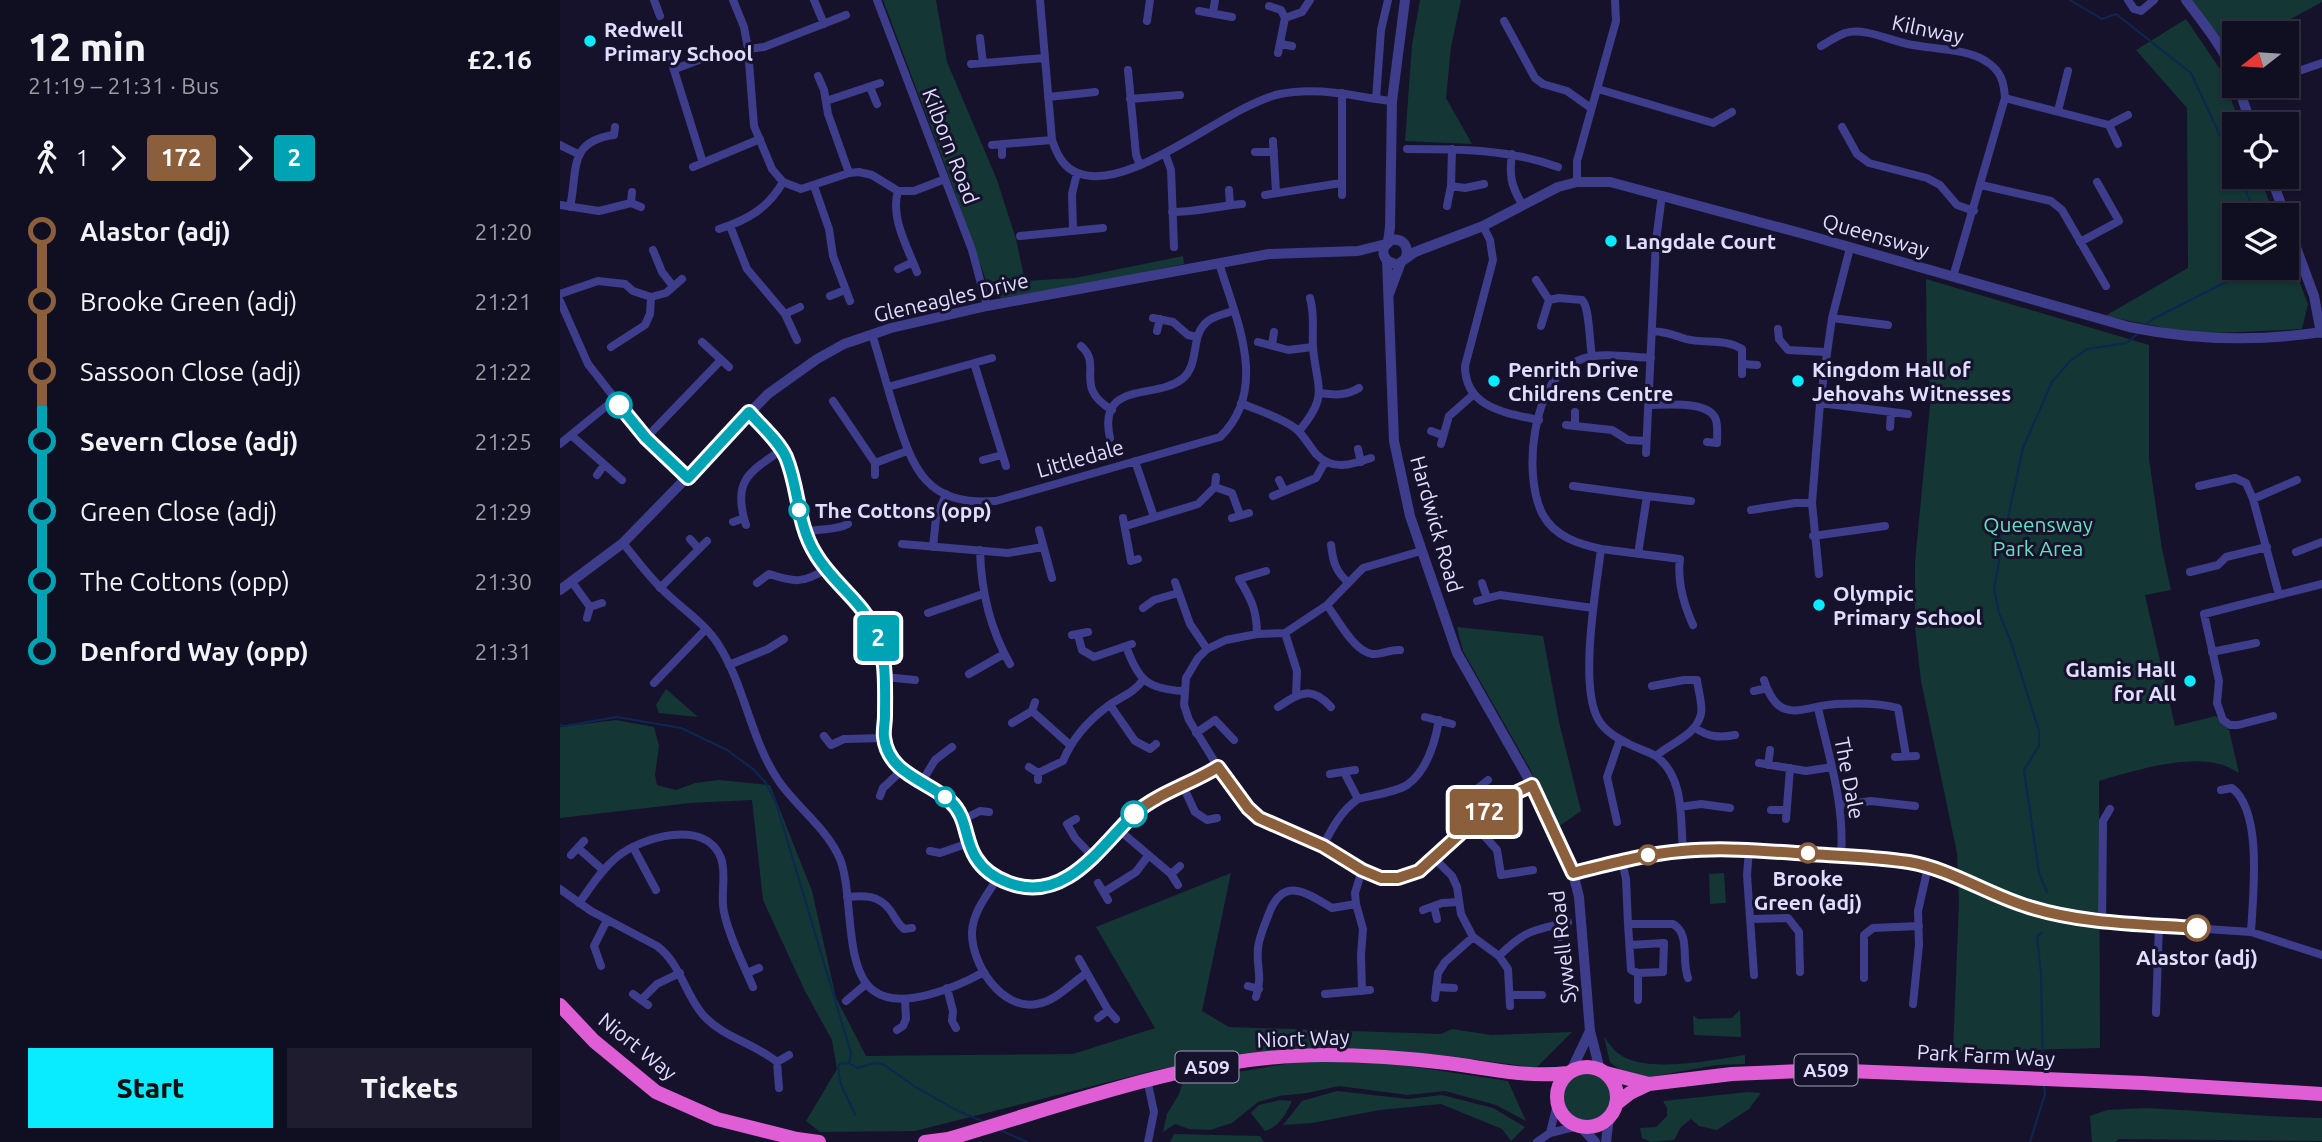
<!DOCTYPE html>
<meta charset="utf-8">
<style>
body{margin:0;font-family:Ubuntu,sans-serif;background:#1e1c2e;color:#f1f3f6;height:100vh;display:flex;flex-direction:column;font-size:26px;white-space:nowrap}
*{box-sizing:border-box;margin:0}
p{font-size:23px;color:#9c9ca5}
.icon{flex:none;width:38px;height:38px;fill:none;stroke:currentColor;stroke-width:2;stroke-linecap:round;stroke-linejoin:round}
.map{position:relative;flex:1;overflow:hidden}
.side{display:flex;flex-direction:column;background:#100e21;width:560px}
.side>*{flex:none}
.badge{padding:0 14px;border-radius:5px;font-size:24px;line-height:46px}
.needle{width:46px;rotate:253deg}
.tools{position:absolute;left:1662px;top:21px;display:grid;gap:14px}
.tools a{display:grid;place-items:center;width:77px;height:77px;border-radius:0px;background:#100e21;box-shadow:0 2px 5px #0004,0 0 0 2px #302e3f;font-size:35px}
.map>.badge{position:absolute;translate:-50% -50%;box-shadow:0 0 0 4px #fff}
.legs{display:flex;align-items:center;gap:10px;height:77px;padding:0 28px;font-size:23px}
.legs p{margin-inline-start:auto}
.headline{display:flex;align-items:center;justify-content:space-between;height:119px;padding:0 28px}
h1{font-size:38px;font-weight:800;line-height:52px}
.button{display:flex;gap:14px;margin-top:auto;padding:14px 28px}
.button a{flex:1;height:80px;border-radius:0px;background:#09ebff;color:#111;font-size:28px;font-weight:800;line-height:80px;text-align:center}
.button a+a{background:#1e1c2e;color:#f1f3f6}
ul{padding:0 28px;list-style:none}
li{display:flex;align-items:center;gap:24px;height:70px;font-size:26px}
li i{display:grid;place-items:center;width:10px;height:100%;margin:0 9px;background:currentColor}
li i::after{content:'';width:18px;height:18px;margin:-9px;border:5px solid;border-radius:50%;background:#100e21}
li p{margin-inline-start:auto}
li:first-child i{background:linear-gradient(#0000 50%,currentColor 0)}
li:last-child i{background:linear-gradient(currentColor 50%,#0000 0)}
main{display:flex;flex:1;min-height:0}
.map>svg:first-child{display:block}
.green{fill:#143635}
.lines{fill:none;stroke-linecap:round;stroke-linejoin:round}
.stream{stroke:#0d2750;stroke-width:2}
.minor{stroke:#3e3d8b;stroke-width:8}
.tertiary{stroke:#3e3d8b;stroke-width:10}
.trunk{stroke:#e05ed5;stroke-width:14}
.line-1-casing{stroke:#fff;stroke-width:16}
.line-2-casing{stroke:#fff;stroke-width:16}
.line-1{stroke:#8b5e3c;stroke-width:10}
.line-2{stroke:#00a3b4;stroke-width:10}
.poi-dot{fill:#09ebff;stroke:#16122c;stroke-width:2.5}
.stop-2-dot{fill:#fff;stroke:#00a3b4;stroke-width:3.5}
.stop-1-dot{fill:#fff;stroke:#8b5e3c;stroke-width:3.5}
.labels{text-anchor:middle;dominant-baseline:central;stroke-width:6;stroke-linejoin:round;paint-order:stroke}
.shield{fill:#16122c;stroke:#a3a0c0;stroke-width:2}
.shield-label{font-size:19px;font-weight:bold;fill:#e0ddff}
.poi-label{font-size:21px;font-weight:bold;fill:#e0ddff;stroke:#16122c;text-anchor:start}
.street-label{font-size:21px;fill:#e0ddff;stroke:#16122c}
.stop-label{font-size:21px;font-weight:bold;fill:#e0ddff;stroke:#16122c}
.park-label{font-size:21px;fill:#66e1c0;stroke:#16122c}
</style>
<main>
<section class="side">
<div class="headline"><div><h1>12 min</h1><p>21:19 – 21:31 · Bus</p></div><b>£2.16</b></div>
<div class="legs"><svg class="icon" aria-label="walk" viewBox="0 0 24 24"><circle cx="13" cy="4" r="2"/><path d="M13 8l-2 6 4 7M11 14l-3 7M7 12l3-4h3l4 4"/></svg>1<svg class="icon" aria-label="forward" viewBox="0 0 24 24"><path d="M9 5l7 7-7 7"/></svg><b class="badge" style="background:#8b5e3c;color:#fff">172</b><svg class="icon" aria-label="forward" viewBox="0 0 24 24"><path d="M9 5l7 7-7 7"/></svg><b class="badge" style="background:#00a3b4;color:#fff">2</b></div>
<ul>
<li><i style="color:#8b5e3c"></i><b>Alastor (adj)</b><p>21:20</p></li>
<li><i style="color:#8b5e3c"></i><span>Brooke Green (adj)</span><p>21:21</p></li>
<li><i style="color:#8b5e3c"></i><span>Sassoon Close (adj)</span><p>21:22</p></li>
<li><i style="color:#00a3b4"></i><b>Severn Close (adj)</b><p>21:25</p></li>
<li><i style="color:#00a3b4"></i><span>Green Close (adj)</span><p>21:29</p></li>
<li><i style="color:#00a3b4"></i><span>The Cottons (opp)</span><p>21:30</p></li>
<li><i style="color:#00a3b4"></i><b>Denford Way (opp)</b><p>21:31</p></li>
</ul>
<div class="button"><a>Start</a><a>Tickets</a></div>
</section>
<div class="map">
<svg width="1762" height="1142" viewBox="0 0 1762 1142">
<rect width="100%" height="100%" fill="#16122c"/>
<!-- green -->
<path class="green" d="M323 0H376L387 62 437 180 456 239 465 281 515 278 623 256 624 264 516 286 441 298 429 289 389 176Z
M860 0H901L891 47 886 98 912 144 845 141 852 45Z
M1631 0H1762V2L1705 33H1675V50L1670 53Z
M1626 19 1660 69 1680 124H1675V177H1700L1714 215H1675V268H1727V250L1748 304 1742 329 1635 334 1545 316 1628 268 1627 108 1576 50Z
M1366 279 1589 345V459L1602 549 1611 590 1585 595 1615 726 1656 716 1669 730 1679 773C1673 770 1666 765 1659 764 1625 755 1572 771 1539 781L1540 1048 1393 1052 1399 903 1397 853 1361 681 1355 627V562L1372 385 1367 378Z
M897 627 983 636 999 722 1021 811 998 827 969 767 903 651Z
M106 689 138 717 99 713 96 705Z
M56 720 94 727 99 746 95 775 97 785 116 790 135 783 159 780 210 785 252 891 276 998 306 1056 513 1054 595 1028 536 927 671 873 642 1011 669 1027 881 1034 892 1029 931 1035 1012 1032 976 1068 890 1056 801 1050 715 1052 600 1069 355 1131 260 1132 246 1121 277 1069 272 1040 245 991 203 900 192 800 130 803 0 818V727Z
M1164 873 1166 903 1150 904 1149 874Z
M1180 1010 1181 1037 1134 1035 1133 1015 1138 1019 1172 1018Z
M1044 1037C1049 1043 1053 1050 1059 1054 1086 1074 1153 1060 1185 1055V1064L1157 1065 1089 1077 1059 1069 1050 1062Z
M737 1062H822L948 1081 966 1121 936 1105 885 1091 848 1095 779 1086 747 1093 719 1096 698 1102 672 1123 650 1130 629 1129 615 1124 603 1132 607 1114 619 1094 623 1081Z
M1001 1097a26 26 0 1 1 52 0a26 26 0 1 1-52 0Z
M777 1091 848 1099 882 1095 933 1108 965 1127 951 1141 942 1129 881 1104 820 1110 752 1123 723 1125 742 1101Z
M1188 1092 1201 1093 1189 1109 1157 1130 1139 1126 1131 1119 1121 1127 1114 1140 1091 1142 1082 1138 1080 1128 1096 1127 1107 1116V1108L1103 1101Z
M720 1100 732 1101C726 1114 719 1127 705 1131L691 1113 699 1105Z
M1586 1108C1645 1111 1703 1117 1762 1118V1141L1559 1139 1555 1142H1532L1530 1116 1547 1110Z
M614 1134 700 1136 704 1142H610Z"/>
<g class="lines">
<!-- stream -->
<path class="stream" d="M1510 0 1542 19 1556 14 1631 73 1675 168
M1679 177 1697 215
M1587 324 1593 319 1664 283 1690 268
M0 725 4 726 57 717 121 728 167 750 193 769 206 783 216 803 291 1053 289 1063 297 1068 315 1063 323 1064 354 1086 398 1111 422 1121
M1487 892 1479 873 1464 770 1479 746V731L1451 642 1439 613 1434 589 1440 556 1439 539 1447 522 1463 448 1492 382 1510 361 1527 349 1567 343 1578 333
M1482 932 1477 937 1481 974 1483 1073
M289 1063 279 1064C276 1084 289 1098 295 1115
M440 1130 467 1142
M1470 1142 1485 1094 1484 1086"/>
<!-- minor -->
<path class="minor" d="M94 0 100 16
M173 0 184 27 188 49 194 126 212 169 223 182 241 189 289 173 299 172 312 175 338 191H354L385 179
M254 0 264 24
M317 0 412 250 427 306
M480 0 492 140C497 154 503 168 518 173 571 194 665 106 720 94 757 86 796 97 832 101
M1568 0 1574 9 1581 11 1594 0
M709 6 721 10 725 18
M639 11 672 17
M653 13 655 0
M587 21 590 0
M944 21 975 78 983 84 1007 91 1031 108
M420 38 423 63
M720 44 732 46
M1261 46C1268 42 1277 36 1285 33 1307 27 1331 42 1353 45 1374 49 1409 49 1427 62 1441 71 1444 82 1445 98L1393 277
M188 49 204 47 286 15
M718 53 725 18 742 12 750 0
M109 54 143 163
M411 64 485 58
M115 69 139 60
M568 70 576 155 580 165
M1727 75 1762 63
M258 76 264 90 268 114 289 173
M310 87 317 104
M1038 89 1153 123 1172 112
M1680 92 1696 86
M782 93V195
M488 97 535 92
M1445 98 1549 125 1558 144
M570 99 620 95
M816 99 821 30 828 0
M266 101 320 83
M1498 111 1508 71
M1549 125 1568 115
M1282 127 1297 154 1309 163 1367 178 1380 185 1397 205 1414 211
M713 141 716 192
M442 144V155
M0 145 18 154
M432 145 492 140
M847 149C899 149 949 149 998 167
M695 152H714
M605 153 611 170 614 247
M952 154C949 175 951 186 962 204
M133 167 200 139
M1017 182V161L1056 21 1055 0
M1421 185 1491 201 1502 210 1546 286
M254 186 269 229 273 256 290 301
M891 186 905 188 924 184
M669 190 670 205
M338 191C330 217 347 246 357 272
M705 195 781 183
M71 203 72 192
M0 205 39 211 71 203 81 207
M887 206 891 186 892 149
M10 207C18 172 7 141 54 135L55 127
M612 212C636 212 658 206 682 204
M170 226 187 269 225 314 237 340
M923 226 930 240 933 260 905 366C905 408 946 413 979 420
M159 229C188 220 208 208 223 182
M513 230 512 194 517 173
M460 236 543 228
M1520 242 1559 221 1537 182
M93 250 102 272 113 286
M338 269 353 262
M976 280 989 300
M0 294 38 281 65 284 73 291 91 297 106 293 122 279
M270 296 285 290
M0 301 28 364 86 438 128 478
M225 314 240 307
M593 318 613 322 628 335 637 337
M1272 318 1328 325
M981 326 989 300 999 298 1022 300C1030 308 1029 341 1032 356
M1218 329 1219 339 1228 350 1265 352
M597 331 600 319
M1093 331C1107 332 1113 335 1126 339 1145 344 1164 338 1182 349V374
M312 334C320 360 327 386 335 412 353 470 366 506 436 501L660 437C710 389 676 319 659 263
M142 342 169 367
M698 342 728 350 753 347
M712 345 714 332
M521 346C544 366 512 386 552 410
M51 347 85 325 90 314 91 297
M1091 358C1068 357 1039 351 1017 361 972 380 962 476 983 515 995 537 1019 544 1041 549 1036 589 1019 685 1038 719 1045 732 1059 739 1071 745 1079 749 1089 752 1096 756 1125 778 1120 818 1123 850
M414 363 446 466
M1183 364 1197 365
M328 387 432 358
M760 393C774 395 786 396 799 388
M273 401 315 463V475
M681 403C699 411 720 417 735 428 744 435 749 446 756 454 772 471 791 465 811 458
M1260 403 1348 414
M1089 405C1106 405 1150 400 1156 420 1158 427 1157 436 1157 443L1147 442
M189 412 222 450 226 459C237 490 237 526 255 555 273 583 304 602 316 634 326 659 326 690 325 717 325 724 323 732 324 739 331 775 368 780 391 802 404 814 405 829 410 845 418 870 444 887 471 887 526 887 544 834 583 807 605 791 634 782 658 767
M1006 425 1052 430 1068 440 1086 441
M1015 426V412
M1330 427 1331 412
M739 431C769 396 757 389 753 348 752 330 755 315 750 298
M871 431 882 435
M11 435 62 480
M86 438 161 360
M550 438C537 380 595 400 622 379 641 364 629 335 648 321 654 316 665 314 673 311
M0 444 55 399
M881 444 889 416 914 394
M798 449 801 462
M1086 453 1096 241 1102 195
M423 460 442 455
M575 461 594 517
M315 463 347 451
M37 475 44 465
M719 480 724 490
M1013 486 1087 496
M1639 486 1675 478 1686 483 1693 499 1719 595
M655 487 672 493 680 515
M713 496 756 478 765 462
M1693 499 1737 480
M1191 510 1235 503H1252
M563 518 571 561 578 559
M672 518 689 513
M173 522 184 518
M186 525C172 482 188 472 222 450
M566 526 638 504 655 487 656 477
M479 530 492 578
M245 532C259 528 275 531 288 524
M1253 536 1325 526
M130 539 139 549
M63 543C75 558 87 574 101 588 119 607 143 621 158 644 185 686 190 738 218 780 237 808 267 828 280 859 294 894 283 969 314 991 341 1011 397 987 424 972
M342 544 448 553 483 547
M771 545C773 561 775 571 788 582
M373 547 376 518 386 494
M1041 549 1120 559C1117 582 1124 605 1133 625
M420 550C421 590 430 629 450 664
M861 551 803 568 767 605 725 633 697 634 666 640 647 649 638 658 626 678 624 705 629 720 658 767 688 808 699 818 763 846 802 870 821 879 837 878 859 871 935 803 972 785
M1736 552 1762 542
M1078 554 1087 496 1131 501
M1630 572 1658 565 1666 557 1707 547
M1259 574 1252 503 1260 403 1272 318 1290 248
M12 582 30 607
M615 582 630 624 647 649
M197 583 209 574C234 582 243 584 266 569
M922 583 927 598
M100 588 147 541
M917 601 940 595 1033 608
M767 605C778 620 794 651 812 654 821 655 830 649 840 650
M583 608 594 600 618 593
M368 613 423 594
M27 618 30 607 42 603
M725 633 737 671 736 695
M697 634C697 611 691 598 679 579L706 571
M512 635 528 632
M518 635 522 650 534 657 572 644
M566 646C578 680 587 689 623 691
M1652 652 1696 643
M169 665 208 649 224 639
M409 674 444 654
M325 677 355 680
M1204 680C1219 727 1242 706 1276 704 1295 703 1321 703 1338 708L1346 756
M94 683 146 629
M1092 686 1124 680H1137C1138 690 1143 705 1141 714 1136 736 1110 743 1096 756
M1194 691 1207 688
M550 705 575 741 590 749 596 744
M718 707C740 693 751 685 771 707
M1258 708C1269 757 1285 805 1281 856
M472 711 510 745
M1713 716 1678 725H1670L1663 720 1657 703 1659 681 1644 614 1762 584
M865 717 892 724
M452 723 472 711 475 702
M1135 728C1149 737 1159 738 1175 735
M636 733 655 720 674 740
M264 736 271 745 284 739 324 738
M1335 757 1356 756
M1199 763 1246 771 1272 767
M1208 765 1210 750
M469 767 478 773V780
M784 772 798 799
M478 773 503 761C512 739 529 720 548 706 560 697 574 693 583 680
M770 774 795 770
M361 783 375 760 392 747
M922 785 935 803
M623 786 635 812 647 820 657 818
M1661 790 1672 788C1703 812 1693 895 1691 932
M320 796 323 788 342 770
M898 804 928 780
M1280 805 1311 801 1355 806
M1120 807 1141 804 1170 808
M1211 810H1226
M404 819 420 811 429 812
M516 819 507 824 515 838 534 858
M1226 819 1230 768
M912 822 937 850 941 875 973 870
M1057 822 1047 777 1060 739
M559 830 611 874 618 885
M763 846C772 828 781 811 798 799 812 795 834 793 847 785 867 771 875 743 879 720
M73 847 96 890
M18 848 43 870
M1189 850 1187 875 1194 975
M370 851 380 853 409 843
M11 855 24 841
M874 858 892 876 897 887 901 914 913 937 939 956 948 969 950 1006
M1062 861 1066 879 1068 924H1113C1131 934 1121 961 1128 978
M1013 873 1062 861 1123 850H1189L1351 863 1388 875 1450 901 1501 915 1542 922 1691 932 1762 955
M611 874 620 866
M437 879C427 895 413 912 412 932 411 964 442 1011 477 1004 496 1001 511 983 527 973
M538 883 548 900
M0 889 31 911 97 946C121 964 124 993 143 1015 164 1038 194 1043 217 1062L219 1088
M544 892 576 872 588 856
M287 897C304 895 319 895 330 910 335 917 337 923 344 929L352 928
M19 903C31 887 41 870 57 857 81 837 146 818 161 858 167 875 160 895 164 912 169 937 183 963 193 987
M874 906 877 919
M863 910 882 903 899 902
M1191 919 1228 918 1239 932 1240 972
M1542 922 1543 821 1550 809
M1068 924 1071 970 1078 973 1103 972 1104 943 1070 945
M997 925 1000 937
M939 956C966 929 973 931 1008 922
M519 959 548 1010 556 1019
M41 966 34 946 47 920
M187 973 199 968
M1078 973V1000
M1304 978V935L1313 928 1359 926
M688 986 699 989
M876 987 894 988
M387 988 393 1011 392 1021 396 1028
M802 991 801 955 803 929 796 904 795 893 802 870
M73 994 88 1005
M765 994 810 990
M950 995H982
M696 997C703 975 696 968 698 948 699 938 704 926 708 916 722 876 744 891 772 908L796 904
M875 998 878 973 885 962 913 937
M81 1000 97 984 120 973
M286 1001 306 984
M1353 1004 1359 945 1358 911 1368 867
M1596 1013 1599 925
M538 1018 548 1010
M337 1030 343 1026 346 1019 345 1000
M217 1062 229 1055
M587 1079 594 1112 588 1142
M990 1133 997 1104
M977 1142 990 1133 1018 1126"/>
<!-- tertiary -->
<path class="tertiary" d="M1626 0C1644 24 1664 48 1675 77
M1678 86 1691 124
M1711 177 1725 215
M1727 223 1754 296 1761 333
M828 242 830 227 832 101 845 0
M827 260 834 441 850 516 897 653 972 785 1013 873 1019 897 1030 1031 1040 1070
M833 263C825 261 822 255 824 247L831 240C842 238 849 245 846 257
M829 294 841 262 855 252 923 226 998 187 1017 182H1050L1244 234 1569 327C1633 340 1697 342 1762 332
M0 590 63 543 208 394 257 359 284 344 331 328 427 306 709 254 798 251 826 244
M1011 1071 1030 1031
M1020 1126 1035 1142
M1046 1142 1049 1117"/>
<!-- trunk -->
<path class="trunk" d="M0 1005 34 1041 96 1092 157 1119 237 1139 259 1142
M997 1097a30 30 0 1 1 60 0a30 30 0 1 1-60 0Z
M1046 1073 1089 1084 1172 1074 1264 1070 1583 1083 1762 1094
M1056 1104 1070 1093 1089 1084
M365 1142 388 1139C512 1103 634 1055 765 1055 805 1055 847 1058 887 1063 928 1068 966 1078 1008 1073"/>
</g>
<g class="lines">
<defs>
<path id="line-1" d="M574 814C598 793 631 784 658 767L688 808 699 818 763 846 802 870 821 878H838L859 871 934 803 972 785 1013 873C1049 864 1085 854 1122 851 1164 847 1207 851 1249 854 1282 856 1317 857 1349 862 1391 869 1428 895 1469 907 1523 924 1581 924 1637 928"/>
<path id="line-2" d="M59 405 86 438 128 478 189 412C201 426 218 440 226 457 239 488 237 524 255 553 272 583 303 601 316 633 327 658 325 689 325 716 325 723 323 731 324 737 328 774 368 781 390 801 408 817 404 840 416 858 424 871 435 878 449 883 505 904 540 847 574 814"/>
</defs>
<!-- line-1 casing -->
<use href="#line-1" class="line-1-casing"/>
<!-- line-2 casing -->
<use href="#line-2" class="line-2-casing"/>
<!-- line-1 -->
<use href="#line-1" class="line-1"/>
<!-- line-2 -->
<use href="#line-2" class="line-2"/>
</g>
<!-- markers -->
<g class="poi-dot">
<circle cx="30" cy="41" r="7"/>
<circle cx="1051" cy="241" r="7"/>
<circle cx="934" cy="381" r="7"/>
<circle cx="1238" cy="381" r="7"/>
<circle cx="1259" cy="605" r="7"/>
<circle cx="1630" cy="681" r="7"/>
</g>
<g class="stop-2-dot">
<circle cx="59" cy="405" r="12"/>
<circle cx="239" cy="510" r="9"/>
<circle cx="385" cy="797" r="9"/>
<circle cx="574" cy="814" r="12"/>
</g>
<g class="stop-1-dot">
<circle cx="1248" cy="853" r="9"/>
<circle cx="1088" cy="855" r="9"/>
<circle cx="1637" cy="928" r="12"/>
</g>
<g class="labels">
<!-- shield labels -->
<g class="shield">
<rect x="615.5" y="1051.5" width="63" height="31" rx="5"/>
<rect x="1234.5" y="1054.5" width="63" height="31" rx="5"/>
</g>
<g class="shield-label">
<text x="647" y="1067">A509</text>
<text x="1266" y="1070">A509</text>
</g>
<!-- poi labels -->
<g class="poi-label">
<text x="44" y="29">Redwell<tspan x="44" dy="24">Primary School</tspan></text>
<text x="1065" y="241">Langdale Court</text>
<text x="948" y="369">Penrith Drive<tspan x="948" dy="24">Childrens Centre</tspan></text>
<text x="1252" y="369">Kingdom Hall of<tspan x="1252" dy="24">Jehovahs Witnesses</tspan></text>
<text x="1273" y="593">Olympic<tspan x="1273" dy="24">Primary School</tspan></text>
<text x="1616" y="669" text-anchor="end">Glamis Hall<tspan x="1616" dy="24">for All</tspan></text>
</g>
<!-- street labels -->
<g class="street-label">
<text transform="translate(1368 29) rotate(12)">Kilnway</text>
<text transform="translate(391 146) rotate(69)">Kilborn Road</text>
<text transform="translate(1316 235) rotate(16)">Queensway</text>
<text transform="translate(391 297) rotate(-13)">Gleneagles Drive</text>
<text transform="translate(520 458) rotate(-16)">Littledale</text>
<text transform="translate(877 524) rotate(74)">Hardwick Road</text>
<text transform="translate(1290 778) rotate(79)">The Dale</text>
<text transform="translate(1002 947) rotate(-96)">Sywell Road</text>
<text transform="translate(743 1038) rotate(-2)">Niort Way</text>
<text transform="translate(78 1046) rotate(39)">Niort Way</text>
<text transform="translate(1426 1055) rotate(3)">Park Farm Way</text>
</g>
<!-- stop labels -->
<g class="stop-label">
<text x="255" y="510" text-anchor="start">The Cottons (opp)</text>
<text x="1248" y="878">Brooke<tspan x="1248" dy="24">Green (adj)</tspan></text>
<text x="1637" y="957">Alastor (adj)</text>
</g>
<!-- park labels -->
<g class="park-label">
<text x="1478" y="524">Queensway<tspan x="1478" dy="24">Park Area</tspan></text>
</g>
</g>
</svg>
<div class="tools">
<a><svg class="needle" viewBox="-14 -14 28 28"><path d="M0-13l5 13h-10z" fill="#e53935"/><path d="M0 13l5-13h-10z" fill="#9c9ca5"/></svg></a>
<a><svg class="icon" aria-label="locate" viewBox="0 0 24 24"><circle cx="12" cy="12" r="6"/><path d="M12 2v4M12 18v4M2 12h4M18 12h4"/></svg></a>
<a><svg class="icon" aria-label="layers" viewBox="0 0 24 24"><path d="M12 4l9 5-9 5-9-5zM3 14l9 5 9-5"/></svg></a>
</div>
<b class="badge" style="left:924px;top:812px;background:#8b5e3c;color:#fff">172</b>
<b class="badge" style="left:318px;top:638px;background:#00a3b4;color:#fff">2</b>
</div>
</main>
